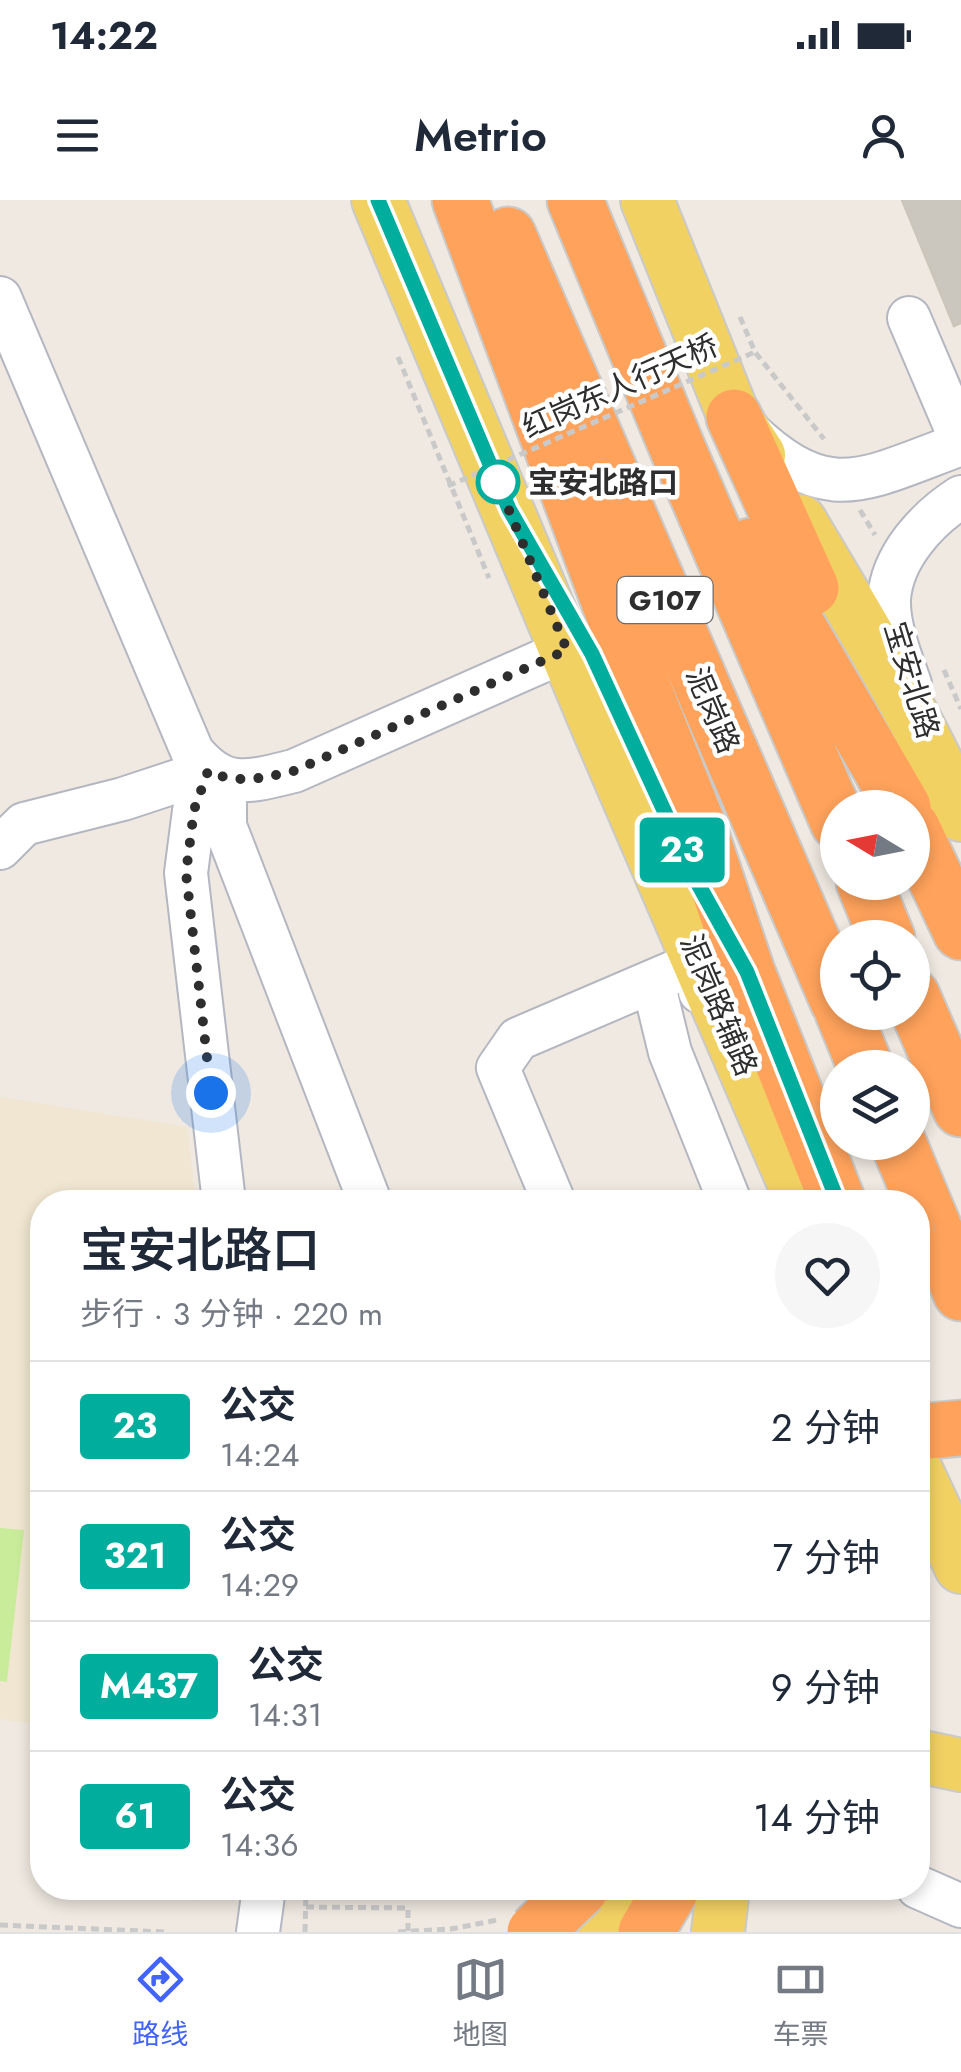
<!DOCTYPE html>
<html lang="zh">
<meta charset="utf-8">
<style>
body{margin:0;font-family:Jost,"Noto Sans SC",sans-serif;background:#f6f6f7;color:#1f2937;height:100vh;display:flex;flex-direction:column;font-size:38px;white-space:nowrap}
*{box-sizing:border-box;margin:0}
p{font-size:32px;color:#747a83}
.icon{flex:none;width:55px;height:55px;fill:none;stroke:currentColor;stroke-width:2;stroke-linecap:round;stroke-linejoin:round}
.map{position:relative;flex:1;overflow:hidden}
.sheet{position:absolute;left:30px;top:990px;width:900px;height:710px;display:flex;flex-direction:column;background:#fff;border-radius:40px;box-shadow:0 5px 15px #0003}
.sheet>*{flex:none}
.badge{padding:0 20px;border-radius:8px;font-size:35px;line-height:65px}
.needle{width:65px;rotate:280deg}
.buttons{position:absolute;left:820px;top:590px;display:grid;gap:20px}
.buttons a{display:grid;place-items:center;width:110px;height:110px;border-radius:50%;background:#fff;box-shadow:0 5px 15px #0003;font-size:50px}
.you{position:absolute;width:50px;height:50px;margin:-25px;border:8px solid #fff;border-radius:50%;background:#1a73e8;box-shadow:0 0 0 15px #1a73e833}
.map>.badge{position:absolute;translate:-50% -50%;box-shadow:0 0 0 5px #fff}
.round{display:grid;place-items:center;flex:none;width:105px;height:105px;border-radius:52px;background:#f6f6f7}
.head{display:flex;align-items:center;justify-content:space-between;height:170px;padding:0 50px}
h1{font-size:48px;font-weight:600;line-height:75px}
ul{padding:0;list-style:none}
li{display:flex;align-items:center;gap:30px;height:130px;padding:0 50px;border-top:2px solid #e0e1e3}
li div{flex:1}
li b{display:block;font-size:38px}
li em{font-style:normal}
li .badge{min-width:110px;font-weight:700;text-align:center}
.status{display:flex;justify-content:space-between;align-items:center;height:70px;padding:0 50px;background:#fff;direction:ltr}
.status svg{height:28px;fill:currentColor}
header{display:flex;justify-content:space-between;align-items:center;height:130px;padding:0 50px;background:#fff;font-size:45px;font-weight:600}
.menu{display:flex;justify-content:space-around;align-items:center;height:140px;border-top:2px solid #e0e1e3;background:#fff;font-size:28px;color:#747a83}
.menu a{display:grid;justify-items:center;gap:5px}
.menu .current{color:#4264fb}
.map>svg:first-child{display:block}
.education{fill:#f0e6d1}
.pitch{fill:#c9ec9a}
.building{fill:#cbc7bf;stroke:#cbc5ba;stroke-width:2.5}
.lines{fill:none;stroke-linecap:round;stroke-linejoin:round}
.minor-casing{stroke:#b4b7c1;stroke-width:46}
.major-casing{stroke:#c9c9c9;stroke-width:56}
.highway-casing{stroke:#c9c9c9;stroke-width:59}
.path{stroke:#c9c9c9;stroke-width:5;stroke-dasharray:8 5;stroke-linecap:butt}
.minor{stroke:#fff;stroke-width:42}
.major{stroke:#f2d163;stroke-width:52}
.highway{stroke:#ffa35c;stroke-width:55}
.highway-bridge-casing{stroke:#c9c9c9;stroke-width:59;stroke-linecap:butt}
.path-bridge{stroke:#c9c9c9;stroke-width:5;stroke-dasharray:8 5;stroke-linecap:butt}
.highway-bridge{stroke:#ffa35c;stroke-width:55}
.line-casing{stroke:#fff;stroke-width:22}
.line{stroke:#01ad9c;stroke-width:15}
.walk{stroke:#2e2e2e;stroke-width:10;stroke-dasharray:0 18}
.stop-dot{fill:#fff;stroke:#01ad9c;stroke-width:5}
.labels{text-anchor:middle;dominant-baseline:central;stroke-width:9;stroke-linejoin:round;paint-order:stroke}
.shield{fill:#fff;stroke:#6d6d6d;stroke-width:2.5}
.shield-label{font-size:28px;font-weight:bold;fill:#2e2e2e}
.street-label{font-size:30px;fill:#2e2e2e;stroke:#fff}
.stop-label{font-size:30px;font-weight:bold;fill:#2e2e2e;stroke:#fff;text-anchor:start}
</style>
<div class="status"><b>14:22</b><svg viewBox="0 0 49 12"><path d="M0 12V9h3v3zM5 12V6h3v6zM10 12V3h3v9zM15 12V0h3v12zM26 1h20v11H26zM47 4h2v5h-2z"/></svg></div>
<header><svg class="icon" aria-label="menu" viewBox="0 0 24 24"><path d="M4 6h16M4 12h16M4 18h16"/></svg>Metrio<svg class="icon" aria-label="person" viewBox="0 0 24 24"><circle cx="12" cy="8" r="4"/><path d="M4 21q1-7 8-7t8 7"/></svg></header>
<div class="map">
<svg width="961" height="1732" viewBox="0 0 961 1732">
<rect width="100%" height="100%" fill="#efe9e1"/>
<!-- education -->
<path class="education" d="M0 897 187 927 196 1002H42V1525L0 1519Z"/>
<!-- pitch -->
<path class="pitch" d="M0 1328 24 1330 7 1482 0 1481Z"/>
<!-- building -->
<path class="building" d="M902 0H961V123L954 126Z"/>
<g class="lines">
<defs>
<path id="minor" d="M0 98 192 551C224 591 248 582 294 571L567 450
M909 118 961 240
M741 224C827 309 860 281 961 244
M910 484C901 459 888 426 889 399 892 356 927 319 961 297
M208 571 194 611 186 673 224 1002
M225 579V626L370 1002
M0 648 24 624 123 599 208 571
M653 782 670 852 730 1002
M554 1002 498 868 518 839 700 761V792
M918 1687 961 1706
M258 1732 264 1688"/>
<path id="major" d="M378 0 597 525 802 1002
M647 0 734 217 759 255
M800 321C857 417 916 513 961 615
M918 1274 961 1367
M918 1556 961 1565
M582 1732 613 1711 633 1688
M718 1732 723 1688"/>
<path id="highway" d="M460 0 616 420 698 626 747 772 838 1002
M575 0 676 245 838 622
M508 35 838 801
M734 217 811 388
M751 346 903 607
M912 628 961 732
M864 682 887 738
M912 796 961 909
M843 812 866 868
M898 942 961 1093
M918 1232 961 1228
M646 1732 672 1688"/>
</defs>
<!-- minor casing -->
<use href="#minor" class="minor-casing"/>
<!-- major casing -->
<use href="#major" class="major-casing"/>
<!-- highway casing -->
<use href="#highway" class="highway-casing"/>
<!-- path -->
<path class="path" d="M740 117 755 152 824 239
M398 157 489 378
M860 310 875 335
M944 470 961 509
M193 1700 195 1688
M306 1707 408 1708V1731
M0 1725 165 1732
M305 1732 306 1688
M398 1732 451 1729 497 1720"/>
<!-- minor -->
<use href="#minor" class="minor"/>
<!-- major -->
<use href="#major" class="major"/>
<!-- highway -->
<use href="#highway" class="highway"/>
<defs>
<path id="highway-bridge" d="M535 1732 581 1688"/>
</defs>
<!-- highway-bridge casing -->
<use href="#highway-bridge" class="highway-bridge-casing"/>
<!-- path-bridge -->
<path class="path-bridge" d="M448 286 755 152"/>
<!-- highway-bridge -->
<use href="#highway-bridge" class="highway-bridge"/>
</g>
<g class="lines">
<defs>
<path id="line" d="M378 0 509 309 592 454 697 682 747 772 838 1002"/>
</defs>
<!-- line casing -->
<use href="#line" class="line-casing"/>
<!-- line -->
<use href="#line" class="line"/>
<!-- walk -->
<path class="walk" d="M211 893 186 673 194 610 208 571C236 585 264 578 294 571L567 450 494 274 498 282"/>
</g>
<!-- markers -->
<circle class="stop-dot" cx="498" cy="282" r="20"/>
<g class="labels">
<!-- shield labels -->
<rect class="shield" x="617.5" y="377" width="95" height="46" rx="8"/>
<g class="shield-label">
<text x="665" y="400">G107</text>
</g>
<!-- street labels -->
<g class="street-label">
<text transform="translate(620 186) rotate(-24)">红岗东人行天桥</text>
<text transform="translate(912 480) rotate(73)">宝安北路</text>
<text transform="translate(713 510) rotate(67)">泥岗路</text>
<text transform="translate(719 805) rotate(67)">泥岗路辅路</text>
</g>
<!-- stop labels -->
<g class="stop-label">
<text x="528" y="282">宝安北路口</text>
</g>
</g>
</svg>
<div class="buttons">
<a><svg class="needle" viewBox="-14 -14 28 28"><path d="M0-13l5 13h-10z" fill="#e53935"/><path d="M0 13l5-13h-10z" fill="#747a83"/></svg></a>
<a><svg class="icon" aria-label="locate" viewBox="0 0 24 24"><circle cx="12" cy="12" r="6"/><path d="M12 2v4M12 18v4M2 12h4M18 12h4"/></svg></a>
<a><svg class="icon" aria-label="layers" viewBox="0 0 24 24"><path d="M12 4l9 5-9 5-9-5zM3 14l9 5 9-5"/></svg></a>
</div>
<div class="you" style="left:211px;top:893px"></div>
<b class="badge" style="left:682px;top:650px;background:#01ad9c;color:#fff">23</b>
<section class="sheet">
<div class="head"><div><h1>宝安北路口</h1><p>步行 · 3 分钟 · 220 m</p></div><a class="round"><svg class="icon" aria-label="heart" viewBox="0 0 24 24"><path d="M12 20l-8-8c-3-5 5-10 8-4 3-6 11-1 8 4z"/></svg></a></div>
<ul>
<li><span class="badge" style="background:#01ad9c;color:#fff">23</span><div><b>公交</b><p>14:24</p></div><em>2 分钟</em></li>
<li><span class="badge" style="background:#01ad9c;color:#fff">321</span><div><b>公交</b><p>14:29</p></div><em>7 分钟</em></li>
<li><span class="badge" style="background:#01ad9c;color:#fff">M437</span><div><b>公交</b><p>14:31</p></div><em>9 分钟</em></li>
<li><span class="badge" style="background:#01ad9c;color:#fff">61</span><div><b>公交</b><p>14:36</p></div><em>14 分钟</em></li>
</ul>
</section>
</div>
<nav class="menu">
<a class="current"><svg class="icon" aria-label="directions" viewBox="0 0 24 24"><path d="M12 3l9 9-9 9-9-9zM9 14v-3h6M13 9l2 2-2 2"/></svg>路线</a>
<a><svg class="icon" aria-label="map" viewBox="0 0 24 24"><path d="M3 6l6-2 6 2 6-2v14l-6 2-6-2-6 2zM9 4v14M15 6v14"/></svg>地图</a>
<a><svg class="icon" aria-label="tickets" viewBox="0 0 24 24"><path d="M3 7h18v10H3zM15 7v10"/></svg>车票</a>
</nav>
